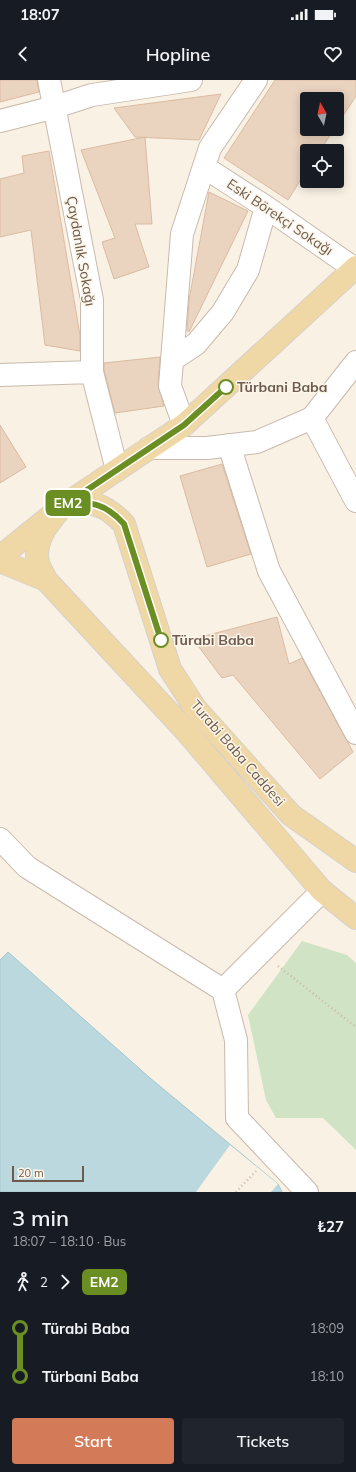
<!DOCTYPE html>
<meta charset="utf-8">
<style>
body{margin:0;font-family:Mulish,sans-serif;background:#20242c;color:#f1f3f6;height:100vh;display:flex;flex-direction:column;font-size:15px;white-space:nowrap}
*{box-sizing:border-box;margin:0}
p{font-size:13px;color:#9ea1a6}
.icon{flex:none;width:22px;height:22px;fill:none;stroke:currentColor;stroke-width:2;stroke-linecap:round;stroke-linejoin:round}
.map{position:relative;height:1112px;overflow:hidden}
.panel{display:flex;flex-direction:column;background:#171b24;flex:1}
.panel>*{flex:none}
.badge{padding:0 8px;border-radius:6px;font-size:14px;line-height:26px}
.needle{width:26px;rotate:351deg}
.fabs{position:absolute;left:300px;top:12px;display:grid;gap:8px}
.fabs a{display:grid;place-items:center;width:44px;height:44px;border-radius:4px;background:#171b24;box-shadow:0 2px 10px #0003;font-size:20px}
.scale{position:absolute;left:12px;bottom:10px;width:72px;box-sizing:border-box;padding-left:4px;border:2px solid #6e5b4d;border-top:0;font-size:11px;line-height:14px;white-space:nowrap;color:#6e5b4d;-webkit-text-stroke:3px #fcf6ea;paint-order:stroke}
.map>.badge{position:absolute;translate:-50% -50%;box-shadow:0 0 0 2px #fff}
.legs{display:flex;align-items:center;gap:6px;height:44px;padding:0 12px;font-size:13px}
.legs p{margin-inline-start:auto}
.overview{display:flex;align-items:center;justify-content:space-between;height:68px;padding:0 12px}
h1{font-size:22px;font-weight:600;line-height:30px}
.action{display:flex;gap:8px;margin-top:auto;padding:8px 12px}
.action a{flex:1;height:46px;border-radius:4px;background:#d37b59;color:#fff;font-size:16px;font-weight:600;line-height:46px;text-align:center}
.action a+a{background:#20242c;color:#f1f3f6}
ul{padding:0 12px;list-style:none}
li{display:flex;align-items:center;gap:14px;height:48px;font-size:15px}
li i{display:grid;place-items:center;width:6px;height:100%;margin:0 5px;background:currentColor}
li i::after{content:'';width:10px;height:10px;margin:-5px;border:3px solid;border-radius:50%;background:#171b24}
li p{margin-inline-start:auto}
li:first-child i{background:linear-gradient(#0000 50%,currentColor 0)}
li:last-child i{background:linear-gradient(currentColor 50%,#0000 0)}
.status{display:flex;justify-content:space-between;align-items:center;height:28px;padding:0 20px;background:#171b24;direction:ltr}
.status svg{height:11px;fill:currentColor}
header{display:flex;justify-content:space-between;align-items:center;height:52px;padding:0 12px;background:#171b24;font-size:18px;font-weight:600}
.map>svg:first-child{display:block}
.green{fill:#d0e4c5}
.water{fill:#bbd8df;stroke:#a3c6d0}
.pier{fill:#f9f2e4}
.building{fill:#ead3bf;stroke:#dbbba2}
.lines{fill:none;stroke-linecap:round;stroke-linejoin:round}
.minor-casing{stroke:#c8baac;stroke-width:24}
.major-casing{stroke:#d6d1cd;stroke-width:24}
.path{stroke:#cfb7a3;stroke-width:2.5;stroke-dasharray:1 3;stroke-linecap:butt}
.minor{stroke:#fff;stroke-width:22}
.major{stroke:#efd8a5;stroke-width:22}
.line-1-casing{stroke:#fff;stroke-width:9}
.line-1{stroke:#6b8e23;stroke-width:6}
.stop-1-dot{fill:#fff;stroke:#6b8e23;stroke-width:2}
.labels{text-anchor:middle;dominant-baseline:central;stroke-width:3;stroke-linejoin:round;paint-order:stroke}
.street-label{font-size:14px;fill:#6e5b4d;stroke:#fcf6ea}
.stop-label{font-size:14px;font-weight:bold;fill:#6e5b4d;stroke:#fcf6ea;text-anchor:start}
</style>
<div class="status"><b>18:07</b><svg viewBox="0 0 49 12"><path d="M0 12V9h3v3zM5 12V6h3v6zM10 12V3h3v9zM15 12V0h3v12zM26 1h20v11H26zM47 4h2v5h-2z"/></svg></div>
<header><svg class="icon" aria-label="back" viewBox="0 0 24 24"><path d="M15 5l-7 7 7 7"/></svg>Hopline<svg class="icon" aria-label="heart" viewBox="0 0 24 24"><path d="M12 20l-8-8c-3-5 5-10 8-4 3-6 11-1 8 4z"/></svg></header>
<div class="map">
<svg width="356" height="1112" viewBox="0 0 356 1112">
<rect width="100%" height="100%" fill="#f9f2e4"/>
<!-- green -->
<path class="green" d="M302 861 347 875 356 883V1070L323 1038H276L266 1020 248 935Z"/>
<!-- water -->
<path class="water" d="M8 872 150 998 278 1104 282 1112H0V880Z"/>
<!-- pier -->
<path class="pier" d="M230 1065 278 1104 271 1112H196Z"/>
<!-- building -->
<path class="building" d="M0 0H37L39 12 0 22Z
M275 0H356V16L337 45V19H307V49H334L320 71H307V90L288 120 224 78Z
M221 14 199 60 135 57 114 28Z
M145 57 152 144H135L149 187 114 199 102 162 115 158 81 70Z
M49 71 80 255V271L45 265 31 150 0 157V99L24 93 22 76Z
M209 112 248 131 189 252 187 251 189 220Z
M160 277 158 305 164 326 115 333 104 290V283Z
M0 345 26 387 0 403Z
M222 384 251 474 207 487 180 396Z
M277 537 289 584 302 578 353 672 320 699 233 595 222 598 193 559Z"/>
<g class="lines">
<defs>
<path id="minor" d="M49 0 92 220V292L117 390
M0 41 55 27 92 15 191 0
M204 87 266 127 355 189
M172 280 196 264 223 232 248 190 266 127
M0 295 92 292
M312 338 356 421
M184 345 170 306 182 154 210 68 256 0
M229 365 269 491 356 653
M149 368H207L257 362 312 338 356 282
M0 759 27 787 223 910 236 960 237 1038 307 1112
M223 910 322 811"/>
<path id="major" d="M63 426C49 442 33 460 38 483 40 489 44 495 46 500L185 650 322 811 356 838
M63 426C90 420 104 423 124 444L170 589 195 628 291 735 356 781
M0 477 63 426 184 345 356 187
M0 481 46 500"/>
</defs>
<!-- minor casing -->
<use href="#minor" class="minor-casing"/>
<!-- major casing -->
<use href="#major" class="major-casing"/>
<!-- path -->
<path class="path" d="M278 886 356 947
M236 1112 256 1091"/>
<!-- minor -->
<use href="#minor" class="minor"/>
<!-- major -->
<use href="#major" class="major"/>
</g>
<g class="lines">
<defs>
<path id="line-1" d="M161 560 124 444C105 423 90 420 63 426L184 345 226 307"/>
</defs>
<!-- line-1 casing -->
<use href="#line-1" class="line-1-casing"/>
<!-- line-1 -->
<use href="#line-1" class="line-1"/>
</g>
<!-- markers -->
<g class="stop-1-dot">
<circle cx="226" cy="307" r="7"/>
<circle cx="161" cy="560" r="7"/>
</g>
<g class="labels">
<!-- street labels -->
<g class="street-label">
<text transform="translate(280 137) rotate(34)">Eski Börekçi Sokağı</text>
<text transform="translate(81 171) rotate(80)">Çaydanlık Sokağı</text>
<text transform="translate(238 673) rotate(49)">Turabi Baba Caddesi</text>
</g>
<!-- stop labels -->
<g class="stop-label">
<text x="237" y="307">Türbani Baba</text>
<text x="172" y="560">Türabi Baba</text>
</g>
</g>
</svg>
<div class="fabs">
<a><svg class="needle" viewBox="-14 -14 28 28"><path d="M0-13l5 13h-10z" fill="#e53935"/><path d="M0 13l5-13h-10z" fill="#9ea1a6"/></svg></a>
<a><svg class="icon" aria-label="locate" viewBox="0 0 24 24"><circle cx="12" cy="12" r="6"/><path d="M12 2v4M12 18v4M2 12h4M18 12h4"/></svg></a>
</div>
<div class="scale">20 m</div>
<b class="badge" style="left:68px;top:423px;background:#6b8e23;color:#fff">EM2</b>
</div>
<section class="panel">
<div class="overview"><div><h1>3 min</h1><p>18:07 – 18:10 · Bus</p></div><b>₺27</b></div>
<div class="legs"><svg class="icon" aria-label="walk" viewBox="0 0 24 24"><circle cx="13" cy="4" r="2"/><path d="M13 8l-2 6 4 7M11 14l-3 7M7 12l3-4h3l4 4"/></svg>2<svg class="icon" aria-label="forward" viewBox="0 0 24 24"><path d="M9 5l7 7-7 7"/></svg><b class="badge" style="background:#6b8e23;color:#fff">EM2</b></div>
<ul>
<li><i style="color:#6b8e23"></i><b>Türabi Baba</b><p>18:09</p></li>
<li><i style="color:#6b8e23"></i><b>Türbani Baba</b><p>18:10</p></li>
</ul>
<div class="action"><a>Start</a><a>Tickets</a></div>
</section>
